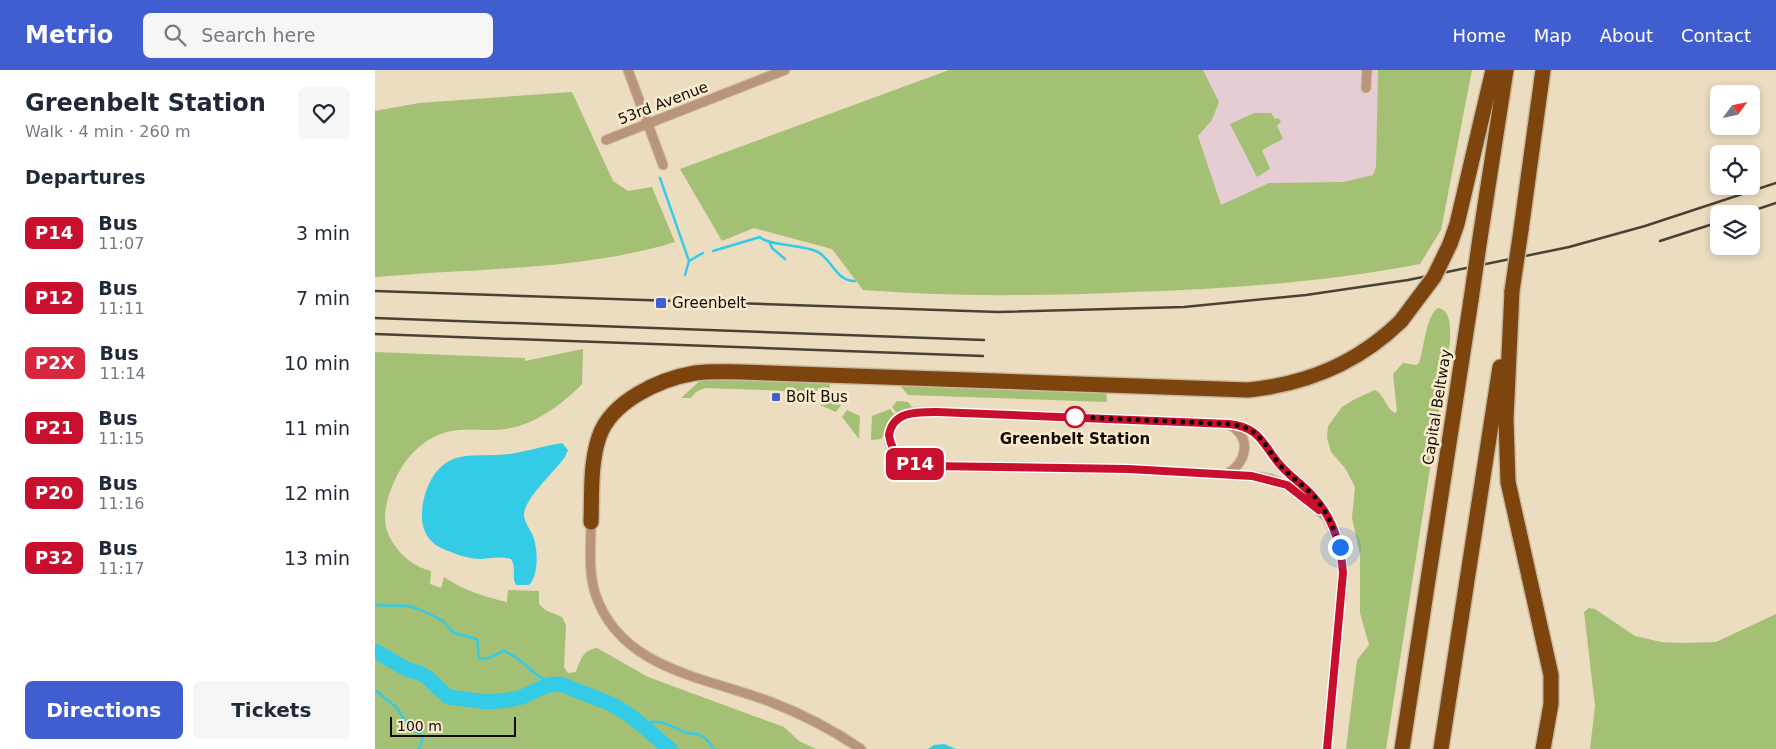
<!DOCTYPE html>
<meta charset="utf-8">
<style>
body{margin:0;font-family:"DejaVu Sans",sans-serif;background:#f6f6f7;color:#1f2937;height:100vh;display:flex;flex-direction:column;font-size:19px;white-space:nowrap}
*{box-sizing:border-box;margin:0}
p{font-size:16px;color:#747a83}
.icon{flex:none;width:28px;height:28px;fill:none;stroke:currentColor;stroke-width:2;stroke-linecap:round;stroke-linejoin:round}
.map{position:relative;flex:1;overflow:hidden}
.sheet{display:flex;flex-direction:column;background:#fff;width:375px}
.sheet>*{flex:none}
.badge{padding:0 10px;border-radius:8px;font-size:18px;line-height:32px}
.needle{width:32px;rotate:57deg}
.fabs{position:absolute;left:1335px;top:15px;display:grid;gap:10px}
.fabs a{display:grid;place-items:center;width:50px;height:50px;border-radius:8px;background:#fff;box-shadow:0 2px 8px #0003;font-size:25px}
.scale{position:absolute;left:15px;bottom:12px;width:126px;box-sizing:border-box;padding-left:5px;border:2px solid #120d04;border-top:0;font-size:14px;line-height:18px;white-space:nowrap;color:#120d04;-webkit-text-stroke:4px #f9e9cd;paint-order:stroke}
.you{position:absolute;width:25px;height:25px;margin:-12px;border:4px solid #fff;border-radius:50%;background:#1a73e8;box-shadow:0 0 0 8px #1a73e833}
.map>.badge{position:absolute;translate:-50% -50%;box-shadow:0 0 0 2px #fff}
h2{padding:0 25px;font-size:19px;line-height:45px}
.round{display:grid;place-items:center;flex:none;width:52px;height:52px;border-radius:8px;background:#f6f6f7}
.headline{display:flex;align-items:center;justify-content:space-between;height:85px;padding:0 25px}
h1{font-size:24px;font-weight:600;line-height:38px}
.primary-button{display:flex;gap:10px;margin-top:auto;padding:10px 25px}
.primary-button a{flex:1;height:58px;border-radius:8px;background:#415ed0;color:#fff;font-size:20px;font-weight:600;line-height:58px;text-align:center}
.primary-button a+a{background:#f6f6f7;color:#1f2937}
ul{padding:0;list-style:none}
li{display:flex;align-items:center;gap:15px;height:65px;padding:0 25px}
li div{flex:1}
li b{display:block;font-size:19px}
li em{font-style:normal}
li .badge{min-width:55px;font-weight:700;text-align:center}
header{display:flex;align-items:center;gap:30px;box-sizing:border-box;height:70px;padding:0 25px;background:#415ed0;color:#fff}
header strong{font-size:24px}
nav{display:flex;gap:28px;margin-inline-start:auto;font-size:18px}
.search{width:350px;height:45px;background:#f6f6f7;display:flex;align-items:center;gap:12px;box-sizing:border-box;padding:0 18px;border-radius:8px;color:#747a83;font-size:19px}
main{display:flex;flex:1;min-height:0}
.map>svg:first-child{display:block}
.education{fill:#e6cdd3}
.green{fill:#a3c074}
.water{fill:#34cbe7}
.lines{fill:none;stroke-linecap:round;stroke-linejoin:round}
.stream{stroke:#34cbe7;stroke-width:2.5}
.river{stroke:#34cbe7;stroke-width:15}
.minor-casing{stroke:#c9bba2;stroke-width:11}
.motorway-casing{stroke:#c9bba2;stroke-width:18}
.minor{stroke:#b9957b;stroke-width:9}
.motorway{stroke:#7d440e;stroke-width:15}
.rail{stroke:#494234;stroke-width:2.5}
.motorway-bridge-casing{stroke:#c9bba2;stroke-width:18;stroke-linecap:butt}
.motorway-bridge{stroke:#7d440e;stroke-width:15}
.line-casing{stroke:#fff;stroke-width:11}
.line{stroke:#c8102e;stroke-width:8}
.walk{stroke:#120d04;stroke-width:5;stroke-dasharray:0 9}
.poi-dot{fill:#415ed0;stroke:#f9e9cd;stroke-width:2}
.stop-dot{fill:#fff;stroke:#c8102e;stroke-width:2.5}
.labels{text-anchor:middle;dominant-baseline:central;stroke-width:5;stroke-linejoin:round;paint-order:stroke}
.street-label{font-size:15px;fill:#120d04;stroke:#f9e9cd}
.poi-label{font-size:15px;fill:#120d04;stroke:#f9e9cd;text-anchor:start}
.stop-label{font-size:15px;font-weight:bold;fill:#120d04;stroke:#f9e9cd}
</style>
<header>
<strong>Metrio</strong>
<div class="search"><svg class="icon" aria-label="search" viewBox="0 0 24 24"><circle cx="10" cy="10" r="6"/><path d="M15 15l6 6"/></svg>Search here</div>
<nav><a>Home</a><a>Map</a><a>About</a><a>Contact</a></nav>
</header>
<main>
<section class="sheet">
<div class="headline"><div><h1>Greenbelt Station</h1><p>Walk · 4 min · 260 m</p></div><a class="round"><svg class="icon" aria-label="heart" viewBox="0 0 24 24"><path d="M12 20l-8-8c-3-5 5-10 8-4 3-6 11-1 8 4z"/></svg></a></div>
<h2>Departures</h2>
<ul>
<li><span class="badge" style="background:#c8102e;color:#fff">P14</span><div><b>Bus</b><p>11:07</p></div><em>3 min</em></li>
<li><span class="badge" style="background:#c8102e;color:#fff">P12</span><div><b>Bus</b><p>11:11</p></div><em>7 min</em></li>
<li><span class="badge" style="background:#d7263d;color:#fff">P2X</span><div><b>Bus</b><p>11:14</p></div><em>10 min</em></li>
<li><span class="badge" style="background:#c8102e;color:#fff">P21</span><div><b>Bus</b><p>11:15</p></div><em>11 min</em></li>
<li><span class="badge" style="background:#c8102e;color:#fff">P20</span><div><b>Bus</b><p>11:16</p></div><em>12 min</em></li>
<li><span class="badge" style="background:#c8102e;color:#fff">P32</span><div><b>Bus</b><p>11:17</p></div><em>13 min</em></li>
</ul>
<div class="primary-button"><a>Directions</a><a>Tickets</a></div>
</section>
<div class="map">
<svg width="1401" height="679" viewBox="0 0 1401 679">
<rect width="100%" height="100%" fill="#ecdcc0"/>
<!-- education -->
<path class="education" d="M828 0H1003L1001 97 998 105 968 112 894 113 845 136 823 66 837 50 844 32Z"/>
<!-- green -->
<path class="green" d="M574 0H828L844 32 837 50 823 66 846 135 894 113 968 112 998 105 1001 97 1003 0H1097L1066 160 1045 194C950 212 854 219 758 222 668 226 578 227 488 220L457 179 379 158 347 171 305 99Z
M197 22 238 111 253 121 277 117 300 172C207 201 97 198 0 207V41L44 33Z
M879 43H896L900 49 903 48 906 51 902 56 908 69 887 80 895 99 882 107 855 54Z
M1063 238C1077 240 1075 260 1075 271L1011 679H971L982 590 994 575 985 543V484L977 448 980 417 970 398 956 382 952 368 953 356 967 337 980 329 1000 320C1010 325 1010 338 1020 343L1022 341 1018 304 1028 293 1041 295 1044 293C1049 279 1051 245 1063 238Z
M208 279 207 314C191 331 167 349 144 356 124 362 105 359 84 360 49 363 26 390 15 422 9 439 7 457 18 473 27 487 40 497 56 501L55 514 66 518 69 507C88 520 109 527 132 532L133 520 164 521V534L170 540 187 547 191 555 189 597 193 603 201 602C205 590 208 580 222 578L273 607 409 657 424 671 441 679H0V282L150 288V291Z
M329 307 455 310V317L450 322 449 318H443L442 322 330 318 321 322 316 328H306Z
M522 312 731 320 732 332 533 325Z
M450 328 461 329 466 335 461 342 445 335Z
M522 331 533 332 537 337 521 342 517 337Z
M515 339 519 344C512 352 512 360 506 369L496 370 497 346Z
M472 340 485 346 484 369 467 347Z
M1214 538 1220 539 1260 566 1286 572 1307 573 1341 572 1401 544V679H1215L1220 636 1209 542Z"/>
<!-- water -->
<path class="water" d="M187 373 193 380 190 387C180 401 150 428 149 444 149 452 155 459 158 466 163 479 164 505 154 515H141C136 507 142 498 136 489 125 486 117 488 106 489 92 489 78 483 66 478 52 471 46 458 47 443 48 420 60 392 85 387 101 384 118 386 135 384 152 381 170 376 187 373Z
M569 674 581 679H553L559 675Z"/>
<g class="lines">
<!-- stream -->
<path class="stream" d="M285 108 314 191
M395 173 397 178 410 189
M338 181 385 167C391 175 428 175 441 181 457 188 460 211 480 211
M310 205 314 191 328 183
M0 535 32 536 44 539 68 551 79 563 102 569 104 588C115 591 119 584 129 581 151 590 156 606 179 614
M0 620 22 638 29 649 48 667 44 679
M268 654C287 647 296 658 313 663 319 664 323 663 328 667 333 670 336 675 339 679"/>
<!-- river -->
<path class="river" d="M0 581 33 600 45 603 53 608 73 627 113 632 134 630 147 627 168 617 179 614 188 615 236 634 256 646 295 679"/>
<defs>
<path id="minor" d="M253 0 288 95
M991 18 992 0
M231 70 410 0
M852 404C871 393 878 368 855 355
M216 452C216 476 213 500 220 523 245 600 331 607 396 632 427 644 458 660 486 679
M952 679 968 503C966 476 958 455 943 432 934 419 921 411 909 399 889 379 888 357 854 354L561 342C551 342 539 341 530 344 509 353 510 378 527 389 534 395 545 395 554 396L753 399 877 406 896 409 919 419 953 448"/>
<path id="motorway" d="M1146 160 1168 0
M1105 168 1131 0
M1075 174 1082 154 1118 0
M1137 221 1131 349 1133 412 1176 605V634L1168 679
M216 452C217 424 215 394 224 367 236 331 285 309 320 303 335 301 350 302 366 302L873 320C933 314 983 293 1026 251
M1027 679 1096 230
M1066 679 1125 297"/>
</defs>
<!-- minor casing -->
<use href="#minor" class="minor-casing"/>
<!-- motorway casing -->
<use href="#motorway" class="motorway-casing"/>
<!-- minor -->
<use href="#minor" class="minor"/>
<!-- motorway -->
<use href="#motorway" class="motorway"/>
<!-- rail -->
<path class="rail" d="M1368 144 1401 133
M1285 171 1344 152
M0 221 623 242 809 237 931 225 1033 210 1194 177 1270 156 1401 113
M0 248 609 270
M0 264 608 286"/>
<defs>
<path id="motorway-bridge" d="M1137 221 1146 160
M1096 230 1105 168
M1026 251 1059 207 1075 174"/>
</defs>
<!-- motorway-bridge casing -->
<use href="#motorway-bridge" class="motorway-bridge-casing"/>
<!-- motorway-bridge -->
<use href="#motorway-bridge" class="motorway-bridge"/>
</g>
<g class="lines">
<defs>
<path id="line" d="M944 440 912 415 877 406 753 399 554 396C533 393 517 388 514 365 518 341 542 342 562 342L854 354C886 357 888 376 906 396 916 407 928 415 937 425 957 446 966 475 968 503L952 679"/>
</defs>
<!-- line casing -->
<use href="#line" class="line-casing"/>
<!-- line -->
<use href="#line" class="line"/>
<!-- walk -->
<path class="walk" d="M700 347 854 354C887 357 888 376 906 396 916 407 928 415 938 425 951 439 959 459 965 477"/>
</g>
<!-- markers -->
<g class="poi-dot">
<rect x="280" y="227" width="12" height="12" rx="2.5"/>
<rect x="396" y="322" width="10" height="10" rx="2.5"/>
</g>
<circle class="stop-dot" cx="700" cy="347" r="10"/>
<g class="labels">
<!-- street labels -->
<g class="street-label">
<text transform="translate(288 33) rotate(-21)">53rd Avenue</text>
<text transform="translate(1062 337) rotate(-81)">Capital Beltway</text>
</g>
<!-- poi labels -->
<g class="poi-label">
<text x="297" y="233">Greenbelt</text>
<text x="411" y="327">Bolt Bus</text>
</g>
<!-- stop labels -->
<g class="stop-label">
<text x="700" y="369">Greenbelt Station</text>
</g>
</g>
</svg>
<div class="fabs">
<a><svg class="needle" viewBox="-14 -14 28 28"><path d="M0-13l5 13h-10z" fill="#e53935"/><path d="M0 13l5-13h-10z" fill="#747a83"/></svg></a>
<a><svg class="icon" aria-label="locate" viewBox="0 0 24 24"><circle cx="12" cy="12" r="6"/><path d="M12 2v4M12 18v4M2 12h4M18 12h4"/></svg></a>
<a><svg class="icon" aria-label="layers" viewBox="0 0 24 24"><path d="M12 4l9 5-9 5-9-5zM3 14l9 5 9-5"/></svg></a>
</div>
<div class="scale">100 m</div>
<div class="you" style="left:965px;top:477px"></div>
<b class="badge" style="left:540px;top:394px;background:#c8102e;color:#fff">P14</b>
</div>
</main>
